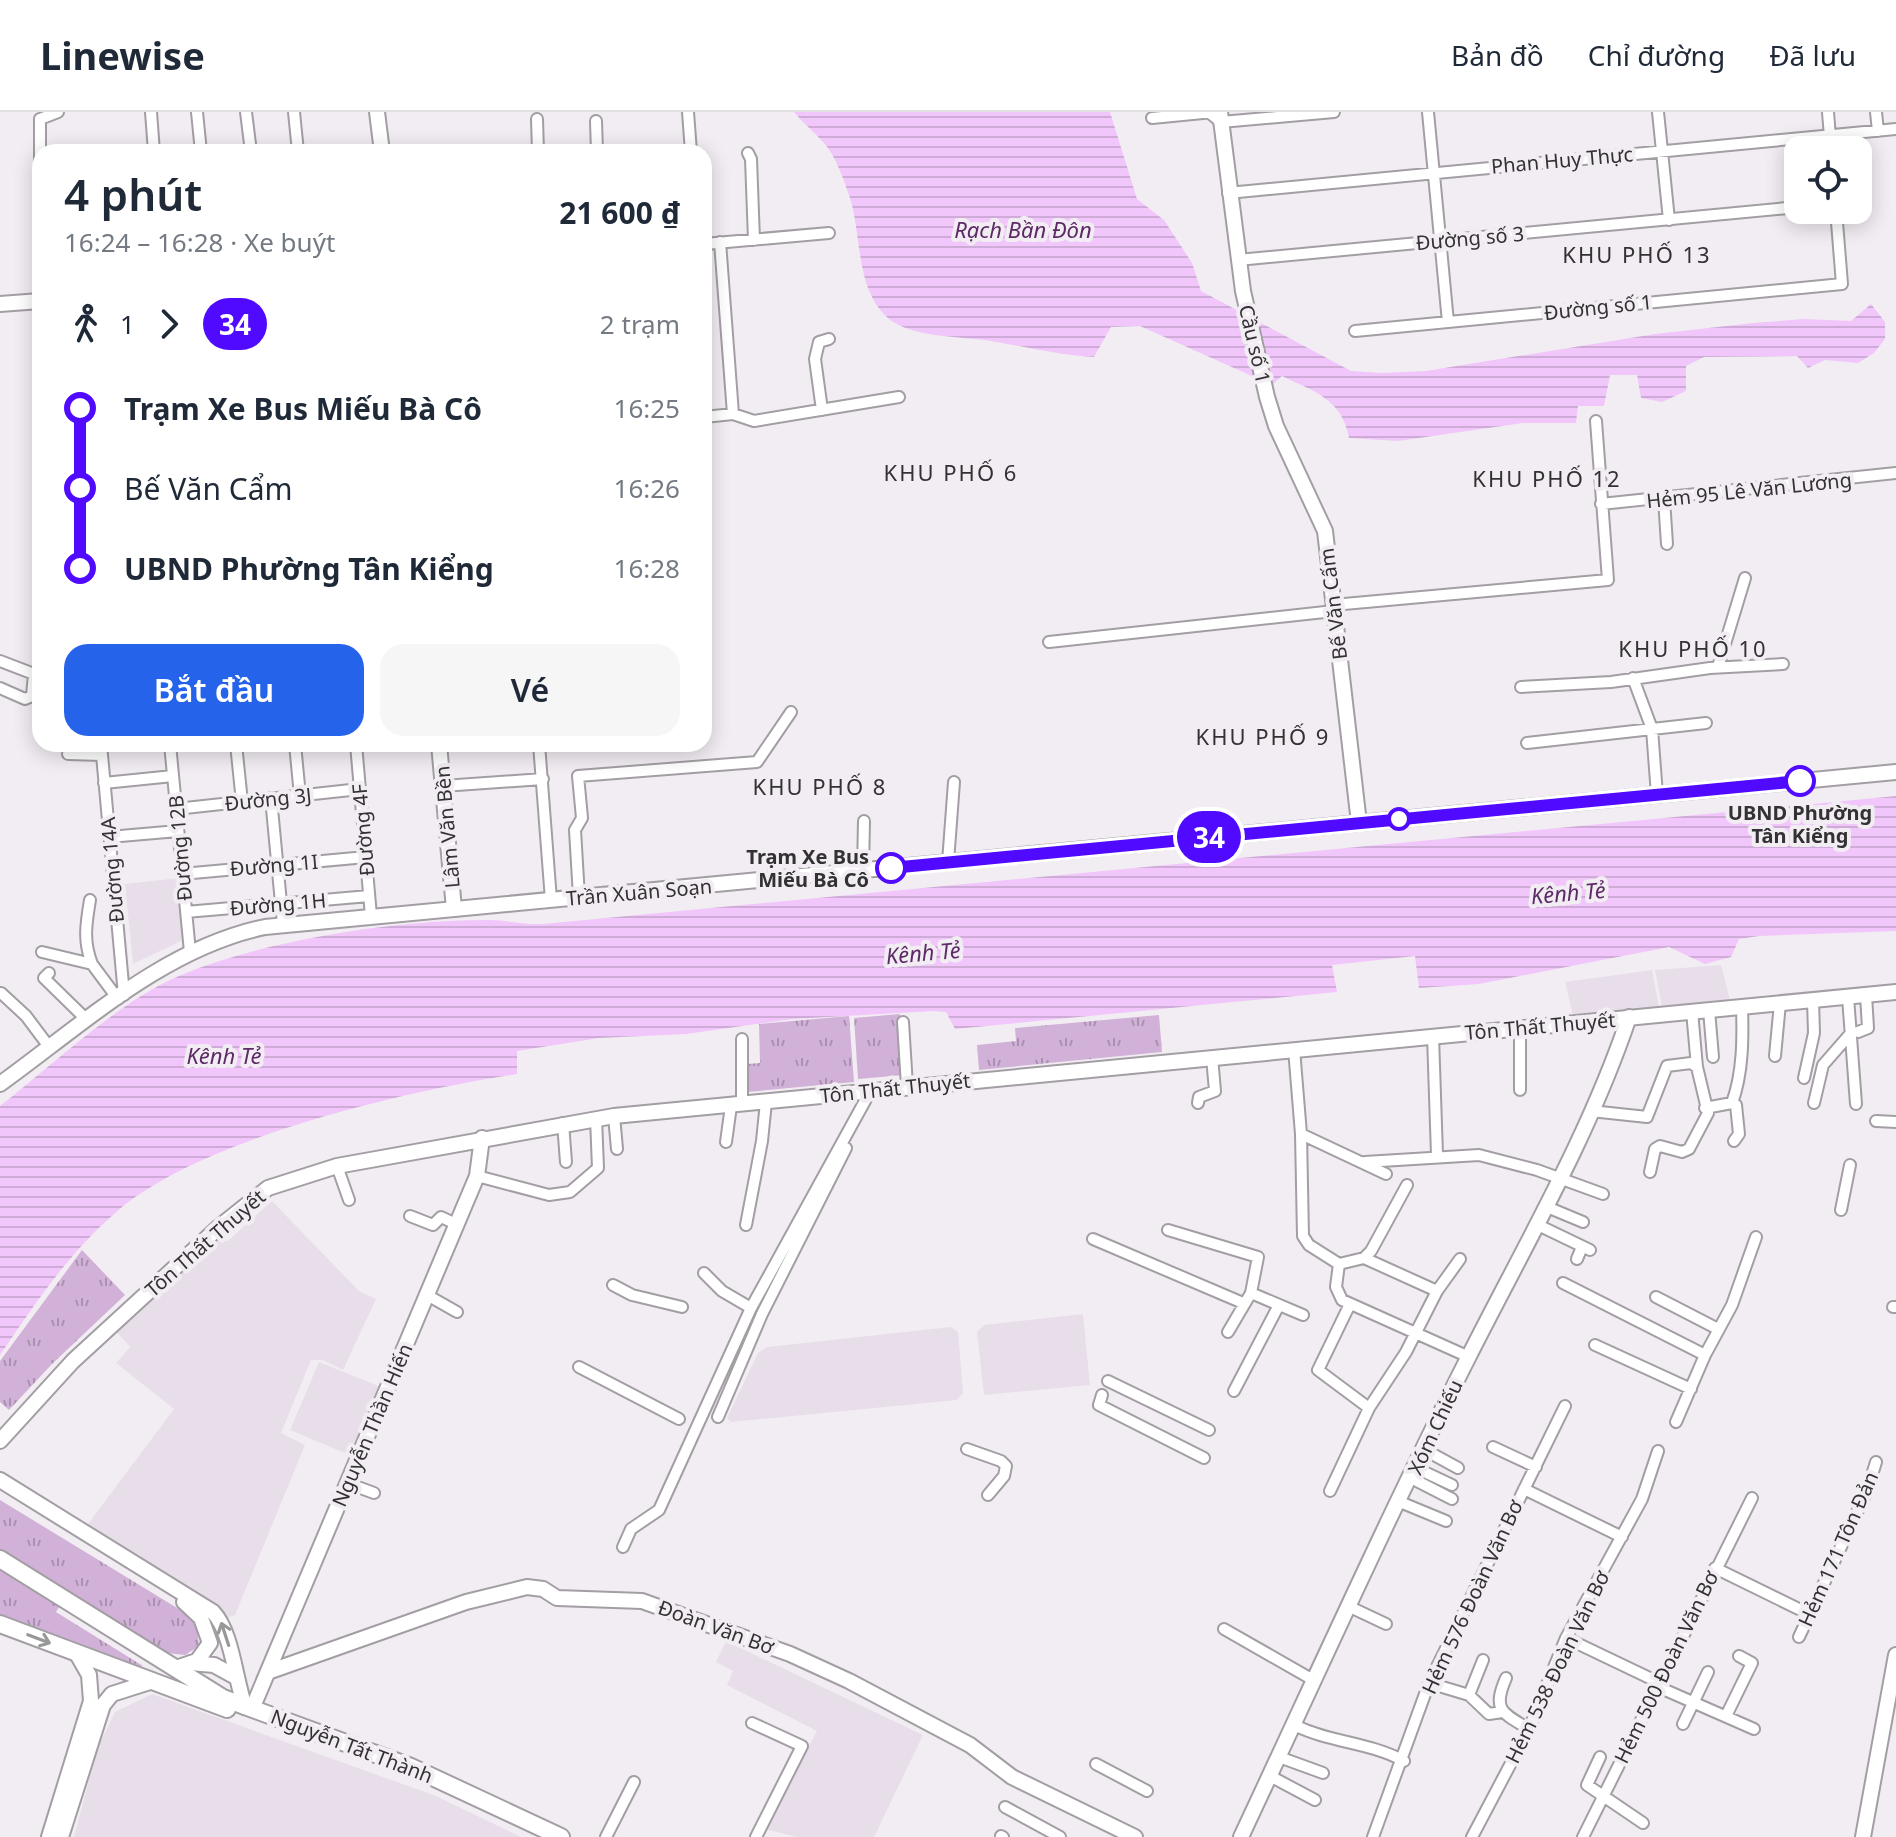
<!DOCTYPE html>
<html lang="vi">
<meta charset="utf-8">
<style>
body{margin:0;font-family:"Noto Sans",sans-serif;background:#f6f6f7;color:#1f2937;height:100vh;display:flex;flex-direction:column;font-size:30px;white-space:nowrap}
*{box-sizing:border-box;margin:0}
p{font-size:26px;color:#747a83}
.icon{flex:none;width:44px;height:44px;fill:none;stroke:currentColor;stroke-width:2;stroke-linecap:round;stroke-linejoin:round}
.map{position:relative;flex:1;overflow:hidden}
.panel{position:absolute;left:32px;top:32px;width:680px;height:608px;display:flex;flex-direction:column;background:#fff;border-radius:24px;box-shadow:0 4px 20px #0003}
.panel>*{flex:none}
.badge{padding:0 16px;border-radius:26px;font-size:28px;line-height:52px}
.controls{position:absolute;left:1784px;top:24px;display:grid;gap:16px}
.controls a{display:grid;place-items:center;width:88px;height:88px;border-radius:16px;background:#fff;box-shadow:0 4px 20px #0003;font-size:40px}
.map>.badge{position:absolute;translate:-50% -50%;box-shadow:0 0 0 4px #fff}
.legs{display:flex;align-items:center;gap:12px;height:88px;padding:0 32px;font-size:26px}
.legs p{margin-inline-start:auto}
.summary{display:flex;align-items:center;justify-content:space-between;height:136px;padding:0 32px}
h1{font-size:44px;font-weight:600;line-height:60px}
.action{display:flex;gap:16px;margin-top:auto;padding:16px 32px}
.action a{flex:1;height:92px;border-radius:24px;background:#2563eb;color:#fff;font-size:32px;font-weight:600;line-height:92px;text-align:center}
.action a+a{background:#f6f6f7;color:#1f2937}
ul{padding:0 32px;list-style:none}
li{display:flex;align-items:center;gap:28px;height:80px;font-size:30px}
li i{display:grid;place-items:center;width:12px;height:100%;margin:0 10px;background:currentColor}
li i::after{content:'';width:20px;height:20px;margin:-10px;border:6px solid;border-radius:50%;background:#fff}
li p{margin-inline-start:auto}
li:first-child i{background:linear-gradient(#0000 50%,currentColor 0)}
li:last-child i{background:linear-gradient(currentColor 50%,#0000 0)}
header{display:flex;align-items:center;gap:48px;box-sizing:border-box;height:112px;padding:0 40px;background:#fff;border-bottom:2px solid #e0e1e3}
header strong{font-size:38px}
nav{display:flex;gap:44px;margin-inline-start:auto;font-size:28px}
.map>svg:first-child{display:block}
.built{fill:#e8deea}
.park{fill:url(#park-tufts)}
.water{fill:url(#water-rules)}
.lines{fill:none;stroke-linecap:round;stroke-linejoin:round}
.minor-casing{stroke:#a29ea3;stroke-width:14}
.tertiary-casing{stroke:#a29ea3;stroke-width:18}
.secondary-casing{stroke:#a29ea3;stroke-width:18}
.primary-casing{stroke:#a29ea3;stroke-width:20}
.minor{stroke:#fff;stroke-width:10}
.tertiary{stroke:#fff;stroke-width:14}
.secondary{stroke:#fff;stroke-width:14}
.primary{stroke:#fff;stroke-width:16}
.oneway{stroke:#999899}
.line-1-casing{stroke:#fff;stroke-width:18}
.line-1{stroke:#4f0aff;stroke-width:12}
.stop-1-dot{fill:#fff;stroke:#4f0aff;stroke-width:4}
.labels{text-anchor:middle;dominant-baseline:central;stroke-width:8;stroke-linejoin:round;paint-order:stroke}
.street-label{font-size:20px;fill:#333133;stroke:#f2edf3}
.stop-label{font-size:20px;font-weight:bold;fill:#333133;stroke:#f2edf3}
.water-label{font-size:22px;font-style:italic;fill:#5d2a67;stroke:#f2edf3}
.neighbourhood-label{font-size:22px;letter-spacing:2px;fill:#333133;stroke:#f2edf3}
</style>
<header>
<strong>Linewise</strong>
<nav><a>Bản đồ</a><a>Chỉ đường</a><a>Đã lưu</a></nav>
</header>
<div class="map">
<svg width="1896" height="1725" viewBox="0 0 1896 1725">
<defs>
<pattern id="park-tufts" width="24" height="20" patternUnits="userSpaceOnUse" patternTransform="scale(2)"><rect width="24" height="20" fill="#d1b1d7"/><path d="M3 7l-1-3M5 7V3M7 7l1-3M15 17l-1-3M17 17v-4M19 17l1-3" fill="none" stroke="#aa91af"/></pattern>
<pattern id="water-rules" width="6" height="5" patternUnits="userSpaceOnUse" patternTransform="scale(2)"><rect width="6" height="5" fill="#f1c6fa"/><path d="M0 2.5h6" fill="none" stroke="#cfabd7"/></pattern>
</defs>
<rect width="100%" height="100%" fill="#f2edf3"/>
<!-- built -->
<path class="built" d="M179 766 185 827 133 852 125 772Z
M1721 853 1730 888 1662 894 1655 858Z
M1652 858 1659 896 1573 903 1565 870Z
M272 1089 359 1179 376 1187 343 1258 323 1248H311L281 1321 305 1333 235 1503 224 1507 176 1468 88 1412 174 1297 116 1251 130 1235 114 1217 214 1128 228 1129Z
M1083 1202 1090 1273 984 1283 977 1220 984 1213Z
M951 1215 958 1220 963 1281 957 1288 731 1310 727 1306 758 1241 767 1235Z
M319 1250 381 1275 352 1344 290 1318Z
M726 1529 923 1623 874 1725H797L765 1717 817 1619 727 1573 733 1559 716 1550Z
M152 1582 436 1684 521 1725H74L97 1637 115 1600Z"/>
<!-- park -->
<path class="park" d="M900 902 904 963 858 967 854 906Z
M1159 903 1162 940 979 958 977 933 1016 929 1015 916Z
M849 904 854 970 747 980V952L760 951 759 912Z
M82 1138 125 1183 52 1252 9 1298 0 1290V1249Z
M0 1388 187 1502 197 1516 199 1534 185 1543 167 1541 66 1483 56 1500 143 1554H140L0 1502Z"/>
<!-- water -->
<path class="water" d="M794 0H1110L1137 87 1164 108 1192 151 1201 179 1351 259 1382 261 1426 259 1655 222 1753 211 1804 207 1851 209 1871 192 1885 210V227L1874 241 1858 251 1825 248 1808 256 1797 244 1704 245 1686 254V279L1662 290 1641 286 1637 263H1610L1604 294H1578L1576 311H1523L1398 329 1349 326C1342 287 1315 280 1282 264L1272 273 1140 214 1111 215 1094 245C1060 243 1030 236 997 230 967 224 914 227 889 207 855 178 862 124 850 86 844 69 836 44 824 31 814 20 803 11 794 0Z
M1896 684V819L1759 824 1739 827 1731 845 1705 852 1669 835 1479 872 1419 876 1415 844 1332 853 1337 880 955 917 946 900 933 899 793 907 686 922 599 926 517 939V962C406 979 197 1027 114 1102 68 1142 34 1193 0 1243V994C50 955 111 897 166 870 247 830 399 807 489 808 507 808 524 813 543 812Z"/>
<g class="lines">
<defs>
<path id="minor" d="M151 0 154 40
M197 0 201 40
M246 0 251 40
M294 0 298 40
M688 0 691 40
M1428 0 1448 210
M1658 0 1669 108
M1828 0 1831 38
M1876 0 1878 19
M1211 2 1221 10 1334 0
M1152 6 1213 0
M537 7 538 40
M596 9 597 40
M748 41 751 47 754 128
M1228 81 1896 17
M40 83V7L58 0
M720 130 733 302
M704 132 829 121
M1238 148 1798 95
M1355 219 1842 172 1836 98
M822 298 815 247 819 230 829 227
M704 305 733 302 754 309 899 285
M1664 387 1667 432
M1601 392 1896 361
M1333 493 1608 468 1596 309
M1049 530 1334 499
M0 549 34 562 32 584 40 585
M1718 555 1745 466
M1633 566 1652 617 1657 683
M1521 575 1611 570 1710 556 1783 552
M0 576 25 587 32 584
M1527 631 1706 611
M101 632 124 883
M170 632 190 840
M236 632 242 690
M295 632 300 684
M356 632 371 804
M539 632 551 788
M68 642 102 643
M104 671 173 664
M443 674 543 667
M271 686 283 812
M176 697 360 677
M109 725 178 719
M948 750 954 670
M863 758 864 709
M182 762 366 745
M579 785 575 718 582 706 578 664 757 650 791 600
M90 788C86 812 83 829 92 852
M186 800 369 784
M42 840 92 852 118 887
M49 861 44 866 87 908
M1 881 26 904 50 936
M1848 885 1856 992
M1709 898 1713 945
M903 910 907 974
M1858 920 1868 916 1866 883
M1433 924 1437 1043
M742 927V992
M1294 937 1301 1022 1303 1124 1309 1133 1339 1152
M1775 944 1780 891
M1804 966 1814 921 1813 888
M1520 978V916
M1198 991 1199 985 1215 979 1212 945
M1732 991 1736 993 1739 1022 1734 1029
M1814 991 1823 953 1851 921
M1705 996 1732 991C1743 961 1743 926 1742 895
M1591 999 1647 1005 1667 954 1691 951 1697 955
M614 1004 617 1037
M1876 1009 1896 1010
M563 1011 566 1050
M1301 1022 1386 1062
M726 1030 731 994
M1365 1050 1479 1043 1537 1058 1603 1082
M337 1054 349 1088
M1650 1060 1655 1037 1660 1034 1682 1040 1689 1037 1708 1001 1697 955 1692 899
M477 1064 549 1083 570 1080 598 1056 596 1006
M1547 1095 1583 1110
M1841 1098 1850 1053
M410 1104 433 1113 441 1105 456 1112
M746 1113 762 1029 766 990
M1538 1113 1590 1138
M1168 1118 1258 1145 1251 1181 1228 1220
M1093 1127 1243 1191
M1577 1147 1582 1135
M1339 1152 1336 1175 1342 1188 1469 1245
M1339 1152 1364 1146 1371 1139 1407 1073
M704 1161 722 1179 751 1196
M1563 1171 1705 1243
M613 1173 632 1183 682 1195
M1437 1179 1460 1147
M1251 1181 1303 1203
M427 1183 457 1200
M1656 1185 1718 1217
M1350 1192 1318 1258 1369 1296
M1893 1195H1896
M1595 1233 1691 1277
M579 1255 679 1307
M1108 1269 1209 1318
M1234 1279 1279 1193
M1102 1283 1099 1293 1204 1346
M718 1305 762 1202 846 1036
M1676 1310 1705 1243 1732 1193 1756 1125
M1493 1335 1536 1355
M967 1337 1001 1349 1006 1354 1004 1364 988 1383
M1425 1338 1458 1356
M1416 1356 1452 1373
M1411 1366 1452 1387
M347 1371 374 1381
M1524 1377 1622 1425
M1330 1379 1369 1296 1406 1240 1437 1179 1364 1146
M1400 1390 1446 1409
M623 1435 631 1417 659 1398 751 1196 871 978
M1715 1456 1811 1503
M1350 1495 1386 1512
M1224 1517 1315 1569
M1799 1525 1867 1379 1876 1350
M1566 1526 1658 1570
M1506 1566C1492 1598 1502 1601 1529 1617
M1429 1571 1469 1583 1483 1548
M1656 1574 1754 1617
M1469 1583 1489 1602 1502 1600
M1726 1604 1752 1551 1739 1544
M752 1611 802 1634 756 1725
M1683 1612 1708 1560
M1294 1613C1331 1631 1369 1630 1404 1649
M1279 1645 1323 1661
M1600 1645 1587 1673 1643 1711
M1096 1652 1147 1679
M1270 1664 1315 1688
M1005 1695 1060 1725
M1001 1724 1003 1725
M606 1725 634 1670
M1373 1725 1429 1571 1565 1294
M1472 1725 1529 1617 1566 1526 1642 1387 1658 1339
M1583 1725 1752 1386"/>
<path id="tertiary" d="M377 0 382 40
M1220 0 1243 179 1267 285 1276 314 1325 419 1359 711
M0 192 40 189
M439 632 454 797
M268 1560 466 1490 527 1475 543 1477 557 1486 642 1489 790 1542 849 1569 970 1633 1012 1665 1135 1725
M252 1597 477 1064 482 1026
M1241 1725C1316 1565 1389 1402 1469 1244 1525 1133 1589 1024 1629 905
M1863 1725 1896 1543"/>
<path id="secondary" d="M0 972C82 913 164 836 265 815L1896 660
M0 1329 73 1249 219 1115 268 1076 337 1054 614 1004 1896 880
M0 1368 213 1500C232 1520 235 1567 245 1595
M190 1551 214 1553 234 1564
M176 1556 197 1549 210 1531 201 1506 184 1490
M49 1725 91 1589 89 1563 77 1542
M61 1725 103 1593 112 1582 153 1569"/>
<path id="primary" d="M0 1447 223 1586 411 1655 561 1725
M0 1512 227 1597"/>
</defs>
<!-- minor casing -->
<use href="#minor" class="minor-casing"/>
<!-- tertiary casing -->
<use href="#tertiary" class="tertiary-casing"/>
<!-- secondary casing -->
<use href="#secondary" class="secondary-casing"/>
<!-- primary casing -->
<use href="#primary" class="primary-casing"/>
<!-- minor -->
<use href="#minor" class="minor"/>
<!-- tertiary -->
<use href="#tertiary" class="tertiary"/>
<!-- secondary -->
<use href="#secondary" class="secondary"/>
<!-- primary -->
<use href="#primary" class="primary"/>
</g>
<!-- one-way arrows -->
<defs><path id="oneway-shaft" d="M-6 0H5M1.5-3L5.5 0L1.5 3" fill="none" stroke-width="1.6" stroke-linecap="round" stroke-linejoin="round" transform="scale(2)"/></defs>
<g class="oneway">
<use href="#oneway-shaft" transform="translate(225 1522) rotate(-108)"/>
<use href="#oneway-shaft" transform="translate(39 1527) rotate(21)"/>
</g>
<g class="lines">
<defs>
<path id="line-1" d="M891 756 1800 669"/>
</defs>
<!-- line-1 casing -->
<use href="#line-1" class="line-1-casing"/>
<!-- line-1 -->
<use href="#line-1" class="line-1"/>
</g>
<!-- markers -->
<g class="stop-1-dot">
<circle cx="1800" cy="669" r="14"/>
<circle cx="1399" cy="707" r="10"/>
<circle cx="891" cy="756" r="14"/>
</g>
<g class="labels">
<!-- street labels -->
<g class="street-label">
<text transform="translate(1562 48) rotate(-5)">Phan Huy Thực</text>
<text transform="translate(1470 126) rotate(-5)">Đường số 3</text>
<text transform="translate(1598 195) rotate(-6)">Đường số 1</text>
<text transform="translate(1255 232) rotate(77)">Cầu số 1</text>
<text transform="translate(1749 378) rotate(-6)">Hẻm 95 Lê Văn Lương</text>
<text transform="translate(1333 492) rotate(-97)">Bế Văn Cấm</text>
<text transform="translate(268 687) rotate(-6)">Đường 3J</text>
<text transform="translate(447 715) rotate(-95)">Lâm Văn Bền</text>
<text transform="translate(363 718) rotate(-95)">Đường 4F</text>
<text transform="translate(180 736) rotate(-95)">Đường 12B</text>
<text transform="translate(274 753) rotate(-5)">Đường 1I</text>
<text transform="translate(112 758) rotate(-95)">Đường 14A</text>
<text transform="translate(639 780) rotate(-5)">Trần Xuân Soạn</text>
<text transform="translate(278 792) rotate(-5)">Đường 1H</text>
<text transform="translate(1540 914) rotate(-5)">Tôn Thất Thuyết</text>
<text transform="translate(895 976) rotate(-6)">Tôn Thất Thuyết</text>
<text transform="translate(205 1131) rotate(-41)">Tôn Thất Thuyết</text>
<text transform="translate(372 1313) rotate(-67)">Nguyễn Thần Hiến</text>
<text transform="translate(1435 1315) rotate(-65)">Xóm Chiếu</text>
<text transform="translate(1838 1437) rotate(-66)">Hẻm 171 Tôn Đản</text>
<text transform="translate(1472 1485) rotate(-65)">Hẻm 576 Đoàn Văn Bơ</text>
<text transform="translate(716 1515) rotate(20)">Đoàn Văn Bơ</text>
<text transform="translate(1557 1555) rotate(-64)">Hẻm 538 Đoàn Văn Bơ</text>
<text transform="translate(1666 1555) rotate(-64)">Hẻm 500 Đoàn Văn Bơ</text>
<text transform="translate(352 1634) rotate(21)">Nguyễn Tất Thành</text>
</g>
<!-- stop labels -->
<g class="stop-label">
<text x="1800" y="700">UBND Phường<tspan x="1800" dy="23">Tân Kiểng</tspan></text>
<text x="869" y="744" text-anchor="end">Trạm Xe Bus<tspan x="869" dy="23">Miếu Bà Cô</tspan></text>
</g>
<!-- water labels -->
<g class="water-label">
<text x="1023" y="117">Rạch Bần Đôn</text>
<text transform="translate(1568 780) rotate(-5)">Kênh Tẻ</text>
<text transform="translate(923 840) rotate(-5)">Kênh Tẻ</text>
<text x="224" y="943">Kênh Tẻ</text>
</g>
<!-- neighbourhood labels -->
<g class="neighbourhood-label">
<text x="1637" y="142">KHU PHỐ 13</text>
<text x="951" y="360">KHU PHỐ 6</text>
<text x="1547" y="366">KHU PHỐ 12</text>
<text x="1693" y="536">KHU PHỐ 10</text>
<text x="1263" y="624">KHU PHỐ 9</text>
<text x="820" y="674">KHU PHỐ 8</text>
</g>
</g>
</svg>
<div class="controls">
<a><svg class="icon" aria-label="locate" viewBox="0 0 24 24"><circle cx="12" cy="12" r="6"/><path d="M12 2v4M12 18v4M2 12h4M18 12h4"/></svg></a>
</div>
<b class="badge" style="left:1209px;top:725px;background:#4f0aff;color:#fff">34</b>
<section class="panel">
<div class="summary"><div><h1>4 phút</h1><p>16:24 – 16:28 · Xe buýt</p></div><b>21 600 ₫</b></div>
<div class="legs"><svg class="icon" aria-label="walk" viewBox="0 0 24 24"><circle cx="13" cy="4" r="2"/><path d="M13 8l-2 6 4 7M11 14l-3 7M7 12l3-4h3l4 4"/></svg>1<svg class="icon" aria-label="forward" viewBox="0 0 24 24"><path d="M9 5l7 7-7 7"/></svg><b class="badge" style="background:#4f0aff;color:#fff">34</b><p>2 trạm</p></div>
<ul>
<li><i style="color:#4f0aff"></i><b>Trạm Xe Bus Miếu Bà Cô</b><p>16:25</p></li>
<li><i style="color:#4f0aff"></i><span>Bế Văn Cẩm</span><p>16:26</p></li>
<li><i style="color:#4f0aff"></i><b>UBND Phường Tân Kiểng</b><p>16:28</p></li>
</ul>
<div class="action"><a>Bắt đầu</a><a>Vé</a></div>
</section>
</div>
